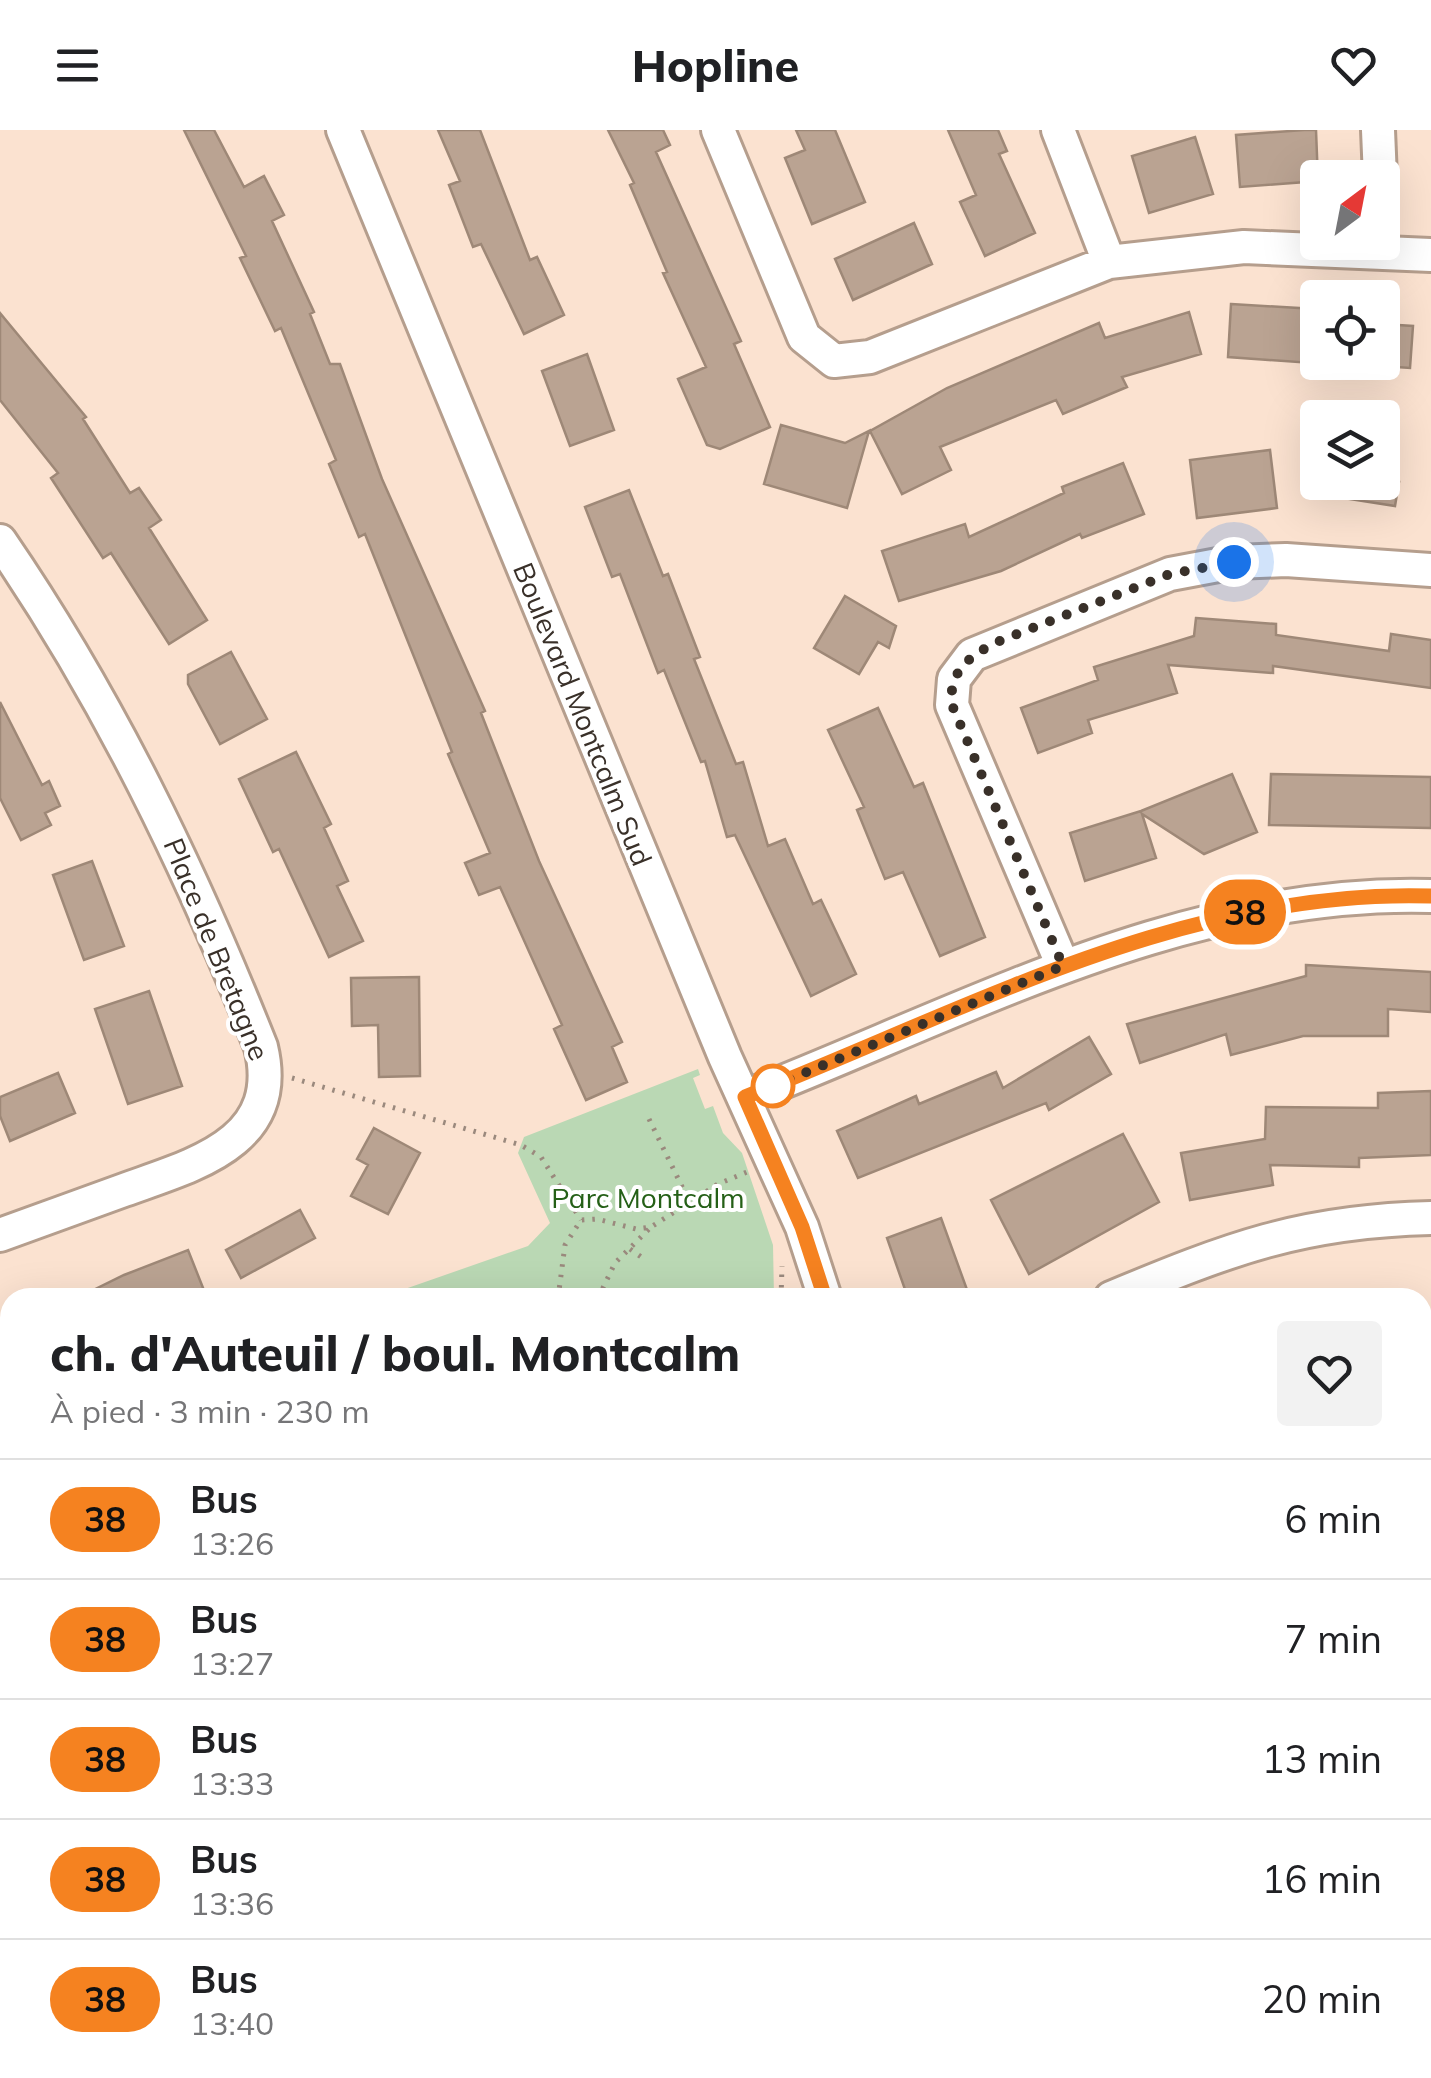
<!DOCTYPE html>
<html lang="fr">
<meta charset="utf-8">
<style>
body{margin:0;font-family:Mulish,sans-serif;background:#f2f2f2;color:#202124;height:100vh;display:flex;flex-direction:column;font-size:38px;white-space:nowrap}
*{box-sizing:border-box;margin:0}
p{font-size:32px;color:#757577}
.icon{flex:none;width:55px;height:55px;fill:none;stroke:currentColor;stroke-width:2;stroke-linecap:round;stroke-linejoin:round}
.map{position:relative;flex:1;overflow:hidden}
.panel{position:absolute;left:0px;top:1158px;width:1432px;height:792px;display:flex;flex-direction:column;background:#fff;border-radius:30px 30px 0 0;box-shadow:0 10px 40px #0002}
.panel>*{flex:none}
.badge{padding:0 20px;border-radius:32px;font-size:35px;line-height:65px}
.needle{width:65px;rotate:32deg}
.tools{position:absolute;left:1300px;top:30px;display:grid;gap:20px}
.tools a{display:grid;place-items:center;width:100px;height:100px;border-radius:10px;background:#fff;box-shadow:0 10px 40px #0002;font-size:50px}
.you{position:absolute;width:50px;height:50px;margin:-25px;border:8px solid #fff;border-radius:50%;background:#1a73e8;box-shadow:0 0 0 15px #1a73e833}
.map>.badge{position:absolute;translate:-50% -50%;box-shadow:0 0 0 5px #fff}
.round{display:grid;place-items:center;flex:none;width:105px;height:105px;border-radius:10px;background:#f2f2f2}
.head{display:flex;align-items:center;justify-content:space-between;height:170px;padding:0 50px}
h1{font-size:48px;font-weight:800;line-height:75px}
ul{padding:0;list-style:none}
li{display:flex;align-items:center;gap:30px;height:120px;padding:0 50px;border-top:2px solid #e0e0e0}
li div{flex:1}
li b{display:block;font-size:38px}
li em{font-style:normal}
li .badge{min-width:110px;font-weight:700;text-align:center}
header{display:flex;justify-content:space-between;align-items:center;height:130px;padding:0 50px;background:#fff;font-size:45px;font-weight:800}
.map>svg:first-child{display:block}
.green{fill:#bad8b4}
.building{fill:#baa392;stroke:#9e8877;stroke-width:2.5}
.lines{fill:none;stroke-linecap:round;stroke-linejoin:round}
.minor-casing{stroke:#b59e8d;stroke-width:38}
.path{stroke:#9a897d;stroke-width:5;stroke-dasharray:2.5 8;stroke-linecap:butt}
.minor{stroke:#fff;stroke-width:32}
.line-casing{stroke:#fff;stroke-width:22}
.line{stroke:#f58220;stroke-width:15}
.walk{stroke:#393029;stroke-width:10;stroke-dasharray:0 18}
.stop-dot{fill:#fff;stroke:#f58220;stroke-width:5}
.labels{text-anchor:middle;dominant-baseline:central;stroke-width:8;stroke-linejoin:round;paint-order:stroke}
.street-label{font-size:28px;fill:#393029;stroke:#fff}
.park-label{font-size:28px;fill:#256017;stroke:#fff}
</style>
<header><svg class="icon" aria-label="menu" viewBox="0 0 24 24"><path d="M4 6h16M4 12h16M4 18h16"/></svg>Hopline<svg class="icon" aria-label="heart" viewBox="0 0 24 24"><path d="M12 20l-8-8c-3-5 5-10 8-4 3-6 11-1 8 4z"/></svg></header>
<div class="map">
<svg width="1431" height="1948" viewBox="0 0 1431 1948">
<rect width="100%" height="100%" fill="#fbe2d0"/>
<!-- green -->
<path class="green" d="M698 939 700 945 693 948 705 979 713 976 723 1003 742 1023 773 1115 774 1167H382L528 1116 550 1093 518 1023 524 1007Z
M10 1300V1940H589L586 1948H0V1303Z
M1431 1917V1948H1391L1401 1940H1422L1423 1923Z
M1040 1940H1123L1113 1948H1037Z"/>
<!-- building -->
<path class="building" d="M184 0H214L244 57 264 46 284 85 272 91 314 182 310 184 330 234H340L382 349 485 581 481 583 539 731 622 912 612 917 627 952 586 970 554 899 562 895 500 757 479 765 465 733 490 723 448 624 452 622 365 404 359 407 329 334 336 330 281 198 275 201 240 128 246 126Z
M438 0H480L530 130 537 127 564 185 524 204 481 114 473 117 449 55 460 51Z
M608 0H663L670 15 656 22 741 211 734 214 770 297 720 319 707 315 678 249 706 237 663 143 667 142 630 55 634 53Z
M796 0H835L865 72 812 94 785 28 805 20Z
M948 0H998L1007 21 999 24 1035 103 985 126 960 72 976 65Z
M1304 0H1316L1318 51 1240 57 1236 5Z
M1195 7 1213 64 1149 83 1132 26Z
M914 93 932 134 853 170 835 129Z
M1231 174 1315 179 1312 233 1228 227Z
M1189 182 1201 224 1122 247 1127 257 1063 284 1056 270 940 317 951 340 902 364 870 301 947 258 1099 193 1105 208Z
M0 183 86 287 83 289 130 363 139 358 161 390 149 398 207 490 169 514 111 423 103 428 51 348 58 343 0 270Z
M1382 194 1413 196 1410 238 1382 236Z
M587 224 614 300 570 316 542 241Z
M781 295 845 313 869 301 847 378 764 354Z
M1270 320 1277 378 1197 388 1190 330Z
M1123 333 1144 384 1082 408 1080 404 1001 441 899 471 882 421 965 394 969 407 1064 363 1062 357Z
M1325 352H1399L1395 376 1324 365Z
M629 360 663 446 668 444 700 527 694 529 736 634 743 632 768 716 785 709 813 774 821 770 856 844 811 866 735 705 727 707 705 631 701 632 664 540 658 543 620 444 612 447 585 377Z
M845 466 896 496 889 518 878 512 859 544 814 518Z
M1196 488 1276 494V505L1389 521 1391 504 1431 510V558L1273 536V543L1168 535 1177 563 1088 590 1092 603 1038 623 1021 578 1098 550 1094 537 1194 506Z
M231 522 267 589 220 614 188 554V545Z
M0 572 42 655 49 651 60 676 45 683 51 695 21 710 0 668Z
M878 578 914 657 923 653 985 807 940 826 903 742 885 749 857 680 864 677 828 600Z
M296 622 331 694 324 698 348 751 337 756 363 811 329 827 279 719 273 722 239 649Z
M1232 644 1257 702 1204 724 1142 684 1156 728 1085 751 1070 703 1141 681Z
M1271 644 1431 647V698L1269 695Z
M92 731 124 816 84 830 53 745Z
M1306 835 1431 842V882L1388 879V906H1303L1231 925 1226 904 1140 933 1127 894 1306 846Z
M419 847 420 946 379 947 378 895 352 896 351 848Z
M149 861 182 956 128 974 95 879Z
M1089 907 1111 944 1049 980 1046 973 858 1048 837 1001 916 966 919 974 996 942 1003 958Z
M58 943 75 983 10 1011 0 986V967Z
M1431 961V1025L1359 1028V1037L1270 1035 1273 1055 1190 1070 1181 1023 1265 1009 1266 977 1378 978V963Z
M374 998 420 1023 388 1084 351 1066 368 1035 357 1029Z
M1123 1004 1159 1072 1029 1144 991 1070Z
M300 1080 315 1108 241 1148 226 1120Z
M941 1088 970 1168H908L887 1108Z
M188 1120 207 1168H77L124 1145Z"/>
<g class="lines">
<defs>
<path id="minor" d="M343 0 725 927 802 1097 825 1168
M718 0 804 207 834 231 870 227 1109 132 1244 117 1431 125
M1058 0 1109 132
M1378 0 1380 48
M0 411C109 570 190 738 261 917 284 1013 193 1035 124 1060 83 1075 41 1090 0 1105
M1063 836 952 575 954 549 972 525 1170 444 1234 432 1286 430 1431 440
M745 967C968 880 1185 759 1431 766
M1111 1168C1229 1119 1301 1091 1431 1088
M1422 1377H1431
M1422 1688 1431 1674
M647 1948 650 1940
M1019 1948 1022 1940
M1137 1948 1147 1940"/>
</defs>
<!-- minor casing -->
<use href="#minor" class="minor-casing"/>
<!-- path -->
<path class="path" d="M292 948 521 1015 541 1027 581 1090
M649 989 689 1071
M630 1119 644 1129
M558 1168 565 1115 581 1090 597 1089 636 1099 651 1097 718 1054 747 1042
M598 1168 615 1133 649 1099
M781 1168 782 1136
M0 1401 10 1397
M0 1705 10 1701
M593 1948 596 1940"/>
<!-- minor -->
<use href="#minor" class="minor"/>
</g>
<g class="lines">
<defs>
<path id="line" d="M825 1168 802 1097 745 967C967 880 1186 758 1431 766"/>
</defs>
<!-- line casing -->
<use href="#line" class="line-casing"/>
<!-- line -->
<use href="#line" class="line"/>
<!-- walk -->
<path class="walk" d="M773 956 1063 836 952 575C948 541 970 526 997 512L1170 444 1234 432"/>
</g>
<!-- markers -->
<circle class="stop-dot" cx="773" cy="956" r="20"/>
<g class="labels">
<!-- street labels -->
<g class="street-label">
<text transform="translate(583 584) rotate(68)">Boulevard Montcalm Sud</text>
<text transform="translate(217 819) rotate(68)">Place de Bretagne</text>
</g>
<!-- park labels -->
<g class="park-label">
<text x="648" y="1067">Parc Montcalm</text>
</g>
</g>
</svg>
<div class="tools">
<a><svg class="needle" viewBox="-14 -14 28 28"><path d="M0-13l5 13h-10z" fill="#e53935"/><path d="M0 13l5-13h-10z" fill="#757577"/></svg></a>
<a><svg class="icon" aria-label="locate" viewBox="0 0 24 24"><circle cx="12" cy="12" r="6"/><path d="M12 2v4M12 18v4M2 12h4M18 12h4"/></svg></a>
<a><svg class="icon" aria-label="layers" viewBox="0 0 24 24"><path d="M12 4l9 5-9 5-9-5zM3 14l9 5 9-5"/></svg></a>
</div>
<div class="you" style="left:1234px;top:432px"></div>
<b class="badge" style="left:1245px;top:782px;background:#f58220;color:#111">38</b>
<section class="panel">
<div class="head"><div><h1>ch. d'Auteuil / boul. Montcalm</h1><p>À pied · 3 min · 230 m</p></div><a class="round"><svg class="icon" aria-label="heart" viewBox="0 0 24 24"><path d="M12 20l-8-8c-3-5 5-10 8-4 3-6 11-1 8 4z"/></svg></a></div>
<ul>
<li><span class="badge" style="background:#f58220;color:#111">38</span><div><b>Bus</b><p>13:26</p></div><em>6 min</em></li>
<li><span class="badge" style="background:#f58220;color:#111">38</span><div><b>Bus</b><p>13:27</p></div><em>7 min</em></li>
<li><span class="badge" style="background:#f58220;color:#111">38</span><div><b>Bus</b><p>13:33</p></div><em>13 min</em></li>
<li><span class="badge" style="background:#f58220;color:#111">38</span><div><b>Bus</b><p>13:36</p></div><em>16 min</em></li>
<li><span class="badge" style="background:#f58220;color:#111">38</span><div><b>Bus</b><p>13:40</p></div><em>20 min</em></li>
</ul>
</section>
</div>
